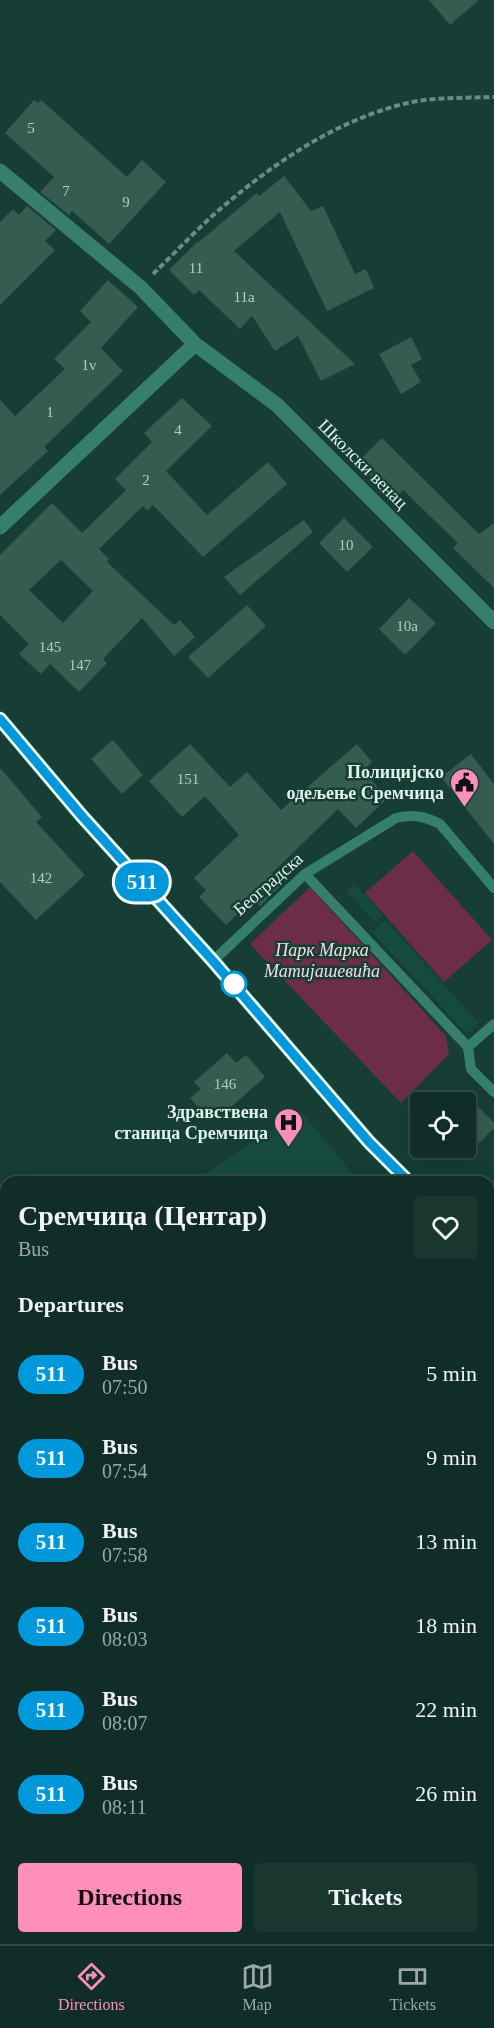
<!DOCTYPE html>
<meta charset="utf-8">
<style>
body{margin:0;font-family:Georgia,serif;background:#19362f;color:#f1f3f6;height:100vh;display:flex;flex-direction:column;font-size:22px;white-space:nowrap}
*{box-sizing:border-box;margin:0}
p{font-size:20px;color:#9ca8a7}
.icon{flex:none;width:33px;height:33px;fill:none;stroke:currentColor;stroke-width:2;stroke-linecap:round;stroke-linejoin:round}
.map{position:relative;flex:1;overflow:hidden}
.drawer{position:absolute;left:0px;top:1176px;width:495px;height:768px;display:flex;flex-direction:column;background:#102e27;border-radius:18px 18px 0 0;box-shadow:0 6px 24px #0002,0 0 0 2px #304a44}
.drawer>*{flex:none}
.badge{padding:0 12px;border-radius:20px;font-size:21px;line-height:39px}
.fabs{position:absolute;left:410px;top:1092px;display:grid;gap:12px}
.fabs a{display:grid;place-items:center;width:66px;height:66px;border-radius:6px;background:#102e27;box-shadow:0 6px 24px #0002,0 0 0 2px #304a44;font-size:30px}
.map>.badge{position:absolute;translate:-50% -50%;box-shadow:0 0 0 3px #fff}
h2{padding:0 18px;font-size:22px;line-height:54px}
.round{display:grid;place-items:center;flex:none;width:63px;height:63px;border-radius:6px;background:#19362f}
.head{display:flex;align-items:center;justify-content:space-between;height:102px;padding:0 18px}
h1{font-size:28px;font-weight:800;line-height:45px}
.button{display:flex;gap:12px;margin-top:auto;padding:12px 18px}
.button a{flex:1;height:69px;border-radius:6px;background:#ff8eb9;color:#111;font-size:24px;font-weight:800;line-height:69px;text-align:center}
.button a+a{background:#19362f;color:#f1f3f6}
ul{padding:0;list-style:none}
li{display:flex;align-items:center;gap:18px;height:84px;padding:0 18px}
li div{flex:1}
li b{display:block;font-size:22px}
li em{font-style:normal}
li .badge{min-width:66px;font-weight:700;text-align:center}
.tabs{display:flex;justify-content:space-around;align-items:center;height:84px;border-top:2px solid #304a44;background:#102e27;font-size:16px;color:#9ca8a7}
.tabs a{display:grid;justify-items:center;gap:3px}
.tabs .on{color:#ff8eb9}
.map>svg:first-child{display:block}
.built{fill:#174a3e}
.green{fill:#6c2d47}
.building{fill:#355c51;fill-rule:evenodd}
.lines{fill:none;stroke-linecap:round;stroke-linejoin:round}
.path{stroke:#6b8b82;stroke-width:4;stroke-dasharray:6 3;stroke-linecap:butt}
.lane{stroke:#367f6d;stroke-width:10}
.street{stroke:#367f6d;stroke-width:15}
.secondary{stroke:#19a88c;stroke-width:15}
.line-casing{stroke:#fff;stroke-width:14}
.line{stroke:#0098da;stroke-width:9}
.stop-dot{fill:#fff;stroke:#0098da;stroke-width:3}
.labels{text-anchor:middle;dominant-baseline:central;stroke-width:5;stroke-linejoin:round;paint-order:stroke}
.number-label{font-size:15px;fill:#b3cdc5}
.street-label{font-size:18px;fill:#ddf3ec;stroke:#163e34}
.poi-label{font-size:18px;font-weight:bold;fill:#ddf3ec;stroke:#163e34;text-anchor:end}
.park-label{font-size:18px;font-style:italic;fill:#f5dce4;stroke:#163e34}
</style>
<div class="map">
<svg width="494" height="1944" viewBox="0 0 494 1944">
<rect width="100%" height="100%" fill="#163e34"/>
<!-- built -->
<path class="built" d="M355 884 383 916 375 923 347 891Z
M385 920 479 1023 467 1034 372 932Z
M301 1111 359 1182H193Z"/>
<!-- green -->
<path class="green" d="M413 851 492 940 444 982 365 893Z
M310 887 446 1036 449 1054 401 1103 250 944Z"/>
<!-- building -->
<path class="building" d="M429 0H479L450 25Z
M34 100 38 103 41 100 127 177 142 160 166 182 109 244 72 211 69 215 40 192 54 177 5 133Z
M284 176 311 211 323 206 355 274 366 269 374 288 327 311 280 212 234 251 355 364 321 381 298 336 275 351 252 316 240 329 199 290 194 295 169 270 198 241 199 242 257 193 259 196Z
M27 206 56 230 45 241 55 250 0 305V222L13 209 19 215Z
M108 280 138 307 101 348 123 371 44 447 48 451 0 495V400L15 416 65 369 54 359 91 322 80 311Z
M411 337 422 359 411 365 421 382 401 394 379 354Z
M182 398 212 426 166 471 207 515 268 462 287 484 203 557 153 505 147 511 143 506 99 549 109 559 107 562 174 625 180 620 195 637 174 656 142 618 103 659 107 663 79 692 50 664 41 674 19 654 29 644 0 615V555L52 503 82 533 126 490 115 479 152 442 144 433ZM61 560 93 591 63 623 29 590Z
M382 438 479 534 494 523V588L453 548 458 543 403 490 394 500 357 463Z
M344 518 373 547 347 572 319 543Z
M304 520 313 532 240 595 224 577Z
M409 598 436 623 405 655 379 629Z
M247 605 266 626 208 678 188 657Z
M113 740 143 775 122 794 91 759Z
M190 744 230 787 247 772 281 810 357 744 372 762 363 771 388 798 356 828 338 809 272 873 283 884 260 906 252 899 226 925 199 897 206 890 194 878 239 835 205 796 182 817 149 781Z
M471 754 494 784V844L441 777Z
M0 768 42 817 36 822 85 875 36 920 0 882Z
M227 1053 236 1063 246 1055 265 1077 223 1114 218 1108 207 1118 190 1098 201 1089 194 1082Z
M465 1093 494 1123V1128L476 1146 465 1135Z"/>
<g class="lines">
<!-- path -->
<path class="path" d="M153 274C175 253 196 230 219 210 275 162 339 118 412 102 439 97 467 98 494 97"/>
<!-- lane -->
<path class="lane" d="M305 874 468 1047
M213 961 305 874 396 818C413 814 424 816 440 824L494 888
M494 1024 468 1047 471 1069 494 1092
M489 1232 494 1227"/>
<!-- street -->
<path class="street" d="M0 171 140 287 195 344
M0 527 195 344 277 405 494 622
M0 1479 6 1489
M489 1776 494 1771
M314 1938 318 1944
M33 1944 39 1938"/>
<!-- secondary -->
<path class="secondary" d="M0 719 81 815 213 961 369 1142 409 1182
M489 1264 494 1269"/>
</g>
<g class="lines">
<defs>
<path id="line" d="M0 719 81 815 213 961 369 1142 409 1182"/>
</defs>
<!-- line casing -->
<use href="#line" class="line-casing"/>
<!-- line -->
<use href="#line" class="line"/>
</g>
<!-- icons -->
<defs>
<symbol id="civic-pin" viewBox="-11 -11 22 30"><path d="M0 17L-7.5 6A9.5 9.5 0 1 1 7.5 6Z" fill="#ff8eb9" stroke="#163e34"/><path d="M-.6-6.5H3V-4.5H.6V-3L4-1V1h2V6H-6V1h2V-1L-.6-3ZM-1.2 2.5V6h2.4V2.5Z" fill="#111"/></symbol>
<symbol id="hospital-pin" viewBox="-11 -11 22 30"><path d="M0 17L-7.5 6A9.5 9.5 0 1 1 7.5 6Z" fill="#ff8eb9" stroke="#163e34"/><path d="M-5-5h3v3.5h4V-5h3V5h-3V1.5h-4V5h-3Z" fill="#111"/></symbol>
</defs>
<g fill-rule="evenodd">
<use href="#civic-pin" x="448" y="766" width="33" height="45"/>
<use href="#hospital-pin" x="272" y="1106" width="33" height="45"/>
</g>
<!-- markers -->
<circle class="stop-dot" cx="234" cy="984" r="12"/>
<g class="labels">
<!-- number labels -->
<g class="number-label">
<text x="31" y="128">5</text>
<text x="66" y="191">7</text>
<text x="126" y="202">9</text>
<text x="196" y="268">11</text>
<text x="244" y="297">11a</text>
<text x="89" y="365">1v</text>
<text x="50" y="412">1</text>
<text x="178" y="430">4</text>
<text x="146" y="480">2</text>
<text x="346" y="545">10</text>
<text x="407" y="626">10a</text>
<text x="50" y="647">145</text>
<text x="80" y="665">147</text>
<text x="188" y="779">151</text>
<text x="41" y="878">142</text>
<text x="225" y="1084">146</text>
</g>
<!-- street labels -->
<g class="street-label">
<text transform="translate(363 464) rotate(45)">Школски венац</text>
<text transform="translate(268 884) rotate(-41)">Београдска</text>
</g>
<!-- poi labels -->
<g class="poi-label">
<text x="444" y="772">Полицијско<tspan x="444" dy="21">одељење Сремчица</tspan></text>
<text x="268" y="1112">Здравствена<tspan x="268" dy="21">станица Сремчица</tspan></text>
</g>
<!-- park labels -->
<g class="park-label">
<text x="322" y="950">Парк Марка<tspan x="322" dy="21">Матијашевића</tspan></text>
</g>
</g>
</svg>
<div class="fabs">
<a><svg class="icon" aria-label="locate" viewBox="0 0 24 24"><circle cx="12" cy="12" r="6"/><path d="M12 2v4M12 18v4M2 12h4M18 12h4"/></svg></a>
</div>
<b class="badge" style="left:142px;top:882px;background:#0098da;color:#fff">511</b>
<section class="drawer">
<div class="head"><div><h1>Сремчица (Центар)</h1><p>Bus</p></div><a class="round"><svg class="icon" aria-label="heart" viewBox="0 0 24 24"><path d="M12 20l-8-8c-3-5 5-10 8-4 3-6 11-1 8 4z"/></svg></a></div>
<h2>Departures</h2>
<ul>
<li><span class="badge" style="background:#0098da;color:#fff">511</span><div><b>Bus</b><p>07:50</p></div><em>5 min</em></li>
<li><span class="badge" style="background:#0098da;color:#fff">511</span><div><b>Bus</b><p>07:54</p></div><em>9 min</em></li>
<li><span class="badge" style="background:#0098da;color:#fff">511</span><div><b>Bus</b><p>07:58</p></div><em>13 min</em></li>
<li><span class="badge" style="background:#0098da;color:#fff">511</span><div><b>Bus</b><p>08:03</p></div><em>18 min</em></li>
<li><span class="badge" style="background:#0098da;color:#fff">511</span><div><b>Bus</b><p>08:07</p></div><em>22 min</em></li>
<li><span class="badge" style="background:#0098da;color:#fff">511</span><div><b>Bus</b><p>08:11</p></div><em>26 min</em></li>
</ul>
<div class="button"><a>Directions</a><a>Tickets</a></div>
</section>
</div>
<nav class="tabs">
<a class="on"><svg class="icon" aria-label="directions" viewBox="0 0 24 24"><path d="M12 3l9 9-9 9-9-9zM9 14v-3h6M13 9l2 2-2 2"/></svg>Directions</a>
<a><svg class="icon" aria-label="map" viewBox="0 0 24 24"><path d="M3 6l6-2 6 2 6-2v14l-6 2-6-2-6 2zM9 4v14M15 6v14"/></svg>Map</a>
<a><svg class="icon" aria-label="tickets" viewBox="0 0 24 24"><path d="M3 7h18v10H3zM15 7v10"/></svg>Tickets</a>
</nav>
